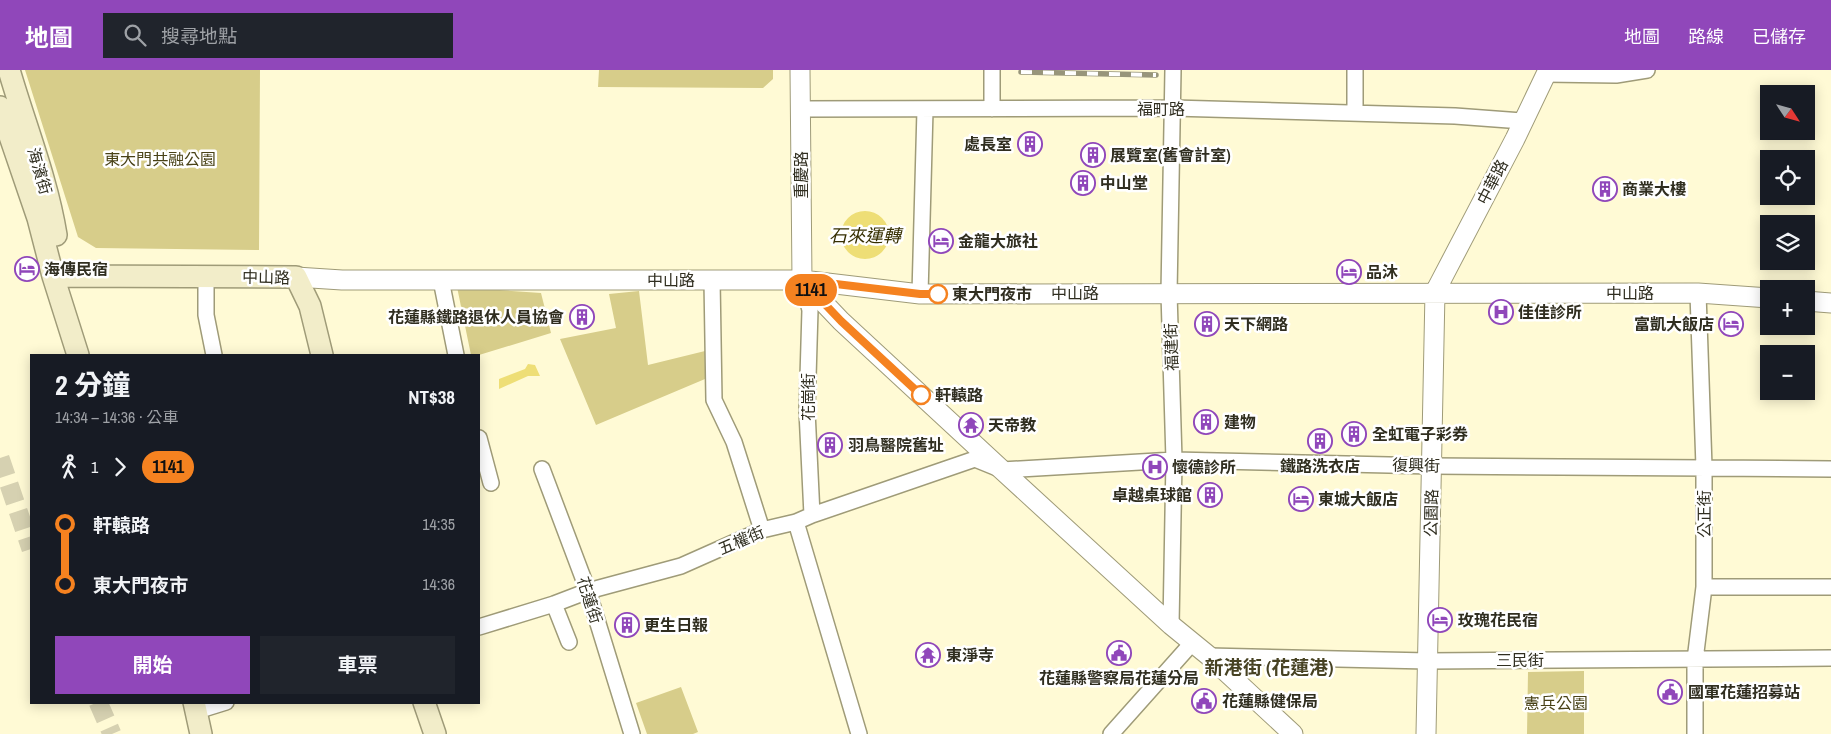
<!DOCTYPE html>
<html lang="zh-TW">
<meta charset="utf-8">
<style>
body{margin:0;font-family:"Archivo Narrow","Noto Sans TC",sans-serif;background:#20242c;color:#f1f3f6;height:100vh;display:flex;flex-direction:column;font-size:19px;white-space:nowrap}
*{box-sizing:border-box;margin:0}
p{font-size:16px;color:#9ea1a6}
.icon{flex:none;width:28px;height:28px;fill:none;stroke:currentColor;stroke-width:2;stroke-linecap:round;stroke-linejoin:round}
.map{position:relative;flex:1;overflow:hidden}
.panel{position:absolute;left:30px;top:284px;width:450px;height:350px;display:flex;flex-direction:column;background:#171b24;border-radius:0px;box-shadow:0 2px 12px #0003}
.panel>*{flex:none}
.badge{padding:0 10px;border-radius:16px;font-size:18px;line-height:32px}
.needle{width:32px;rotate:126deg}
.controls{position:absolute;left:1760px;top:15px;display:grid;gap:10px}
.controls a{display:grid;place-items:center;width:55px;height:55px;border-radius:0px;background:#171b24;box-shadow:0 2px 12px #0003;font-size:25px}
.map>.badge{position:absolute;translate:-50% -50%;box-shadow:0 0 0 2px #fff}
.legs{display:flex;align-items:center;gap:8px;height:55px;padding:0 25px;font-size:16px}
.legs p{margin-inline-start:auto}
.headline{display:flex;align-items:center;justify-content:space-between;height:85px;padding:0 25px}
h1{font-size:28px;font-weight:700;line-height:38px}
.button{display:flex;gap:10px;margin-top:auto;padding:10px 25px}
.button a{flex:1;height:58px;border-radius:0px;background:#9047ba;color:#fff;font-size:20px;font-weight:700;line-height:58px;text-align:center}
.button a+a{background:#20242c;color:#f1f3f6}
ul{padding:0 25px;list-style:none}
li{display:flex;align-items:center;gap:18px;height:60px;font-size:19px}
li i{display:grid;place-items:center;width:8px;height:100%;margin:0 6px;background:currentColor}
li i::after{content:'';width:12px;height:12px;margin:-6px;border:4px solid;border-radius:50%;background:#171b24}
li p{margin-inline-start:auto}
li:first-child i{background:linear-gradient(#0000 50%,currentColor 0)}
li:last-child i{background:linear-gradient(currentColor 50%,#0000 0)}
header{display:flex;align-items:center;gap:30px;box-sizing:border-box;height:70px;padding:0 25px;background:#9047ba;color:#fff}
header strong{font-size:24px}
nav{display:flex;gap:28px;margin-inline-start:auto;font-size:18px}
.search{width:350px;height:45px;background:#20242c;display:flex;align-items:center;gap:12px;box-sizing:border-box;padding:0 18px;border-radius:0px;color:#9ea1a6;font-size:19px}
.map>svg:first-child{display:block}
.green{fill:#d7cd8a}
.water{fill:#eede76}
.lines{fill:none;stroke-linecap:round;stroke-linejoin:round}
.tertiary-tunnel{stroke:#d6d1b1;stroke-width:19;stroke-dasharray:19 9;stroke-linecap:butt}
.minor-casing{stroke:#9f9b78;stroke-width:18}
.tertiary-casing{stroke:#9f9b78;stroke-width:21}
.secondary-casing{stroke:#9f9b78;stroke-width:24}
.minor{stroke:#fff;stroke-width:15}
.tertiary{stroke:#fff;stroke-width:19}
.secondary{stroke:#f2edc9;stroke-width:21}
.rail-casing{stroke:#98957b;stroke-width:5.5}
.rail{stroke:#fff;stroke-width:4;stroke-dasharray:11;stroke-linecap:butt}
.line-1-casing{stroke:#fff;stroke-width:11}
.line-1{stroke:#f58220;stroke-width:8}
.stop-1-dot{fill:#fff;stroke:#f58220;stroke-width:2.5}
.labels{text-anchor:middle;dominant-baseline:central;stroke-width:5;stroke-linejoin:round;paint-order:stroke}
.street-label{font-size:16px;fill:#302e20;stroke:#fff}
.poi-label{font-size:16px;font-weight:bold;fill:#302e20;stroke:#fff;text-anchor:start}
.park-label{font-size:16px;fill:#494217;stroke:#fff}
.stop-label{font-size:16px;font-weight:bold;fill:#302e20;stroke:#fff;text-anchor:start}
.water-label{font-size:18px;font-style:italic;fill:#362f01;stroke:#fff}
.quarter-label{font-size:19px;font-weight:bold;fill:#474223;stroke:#fff}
</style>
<header>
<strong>地圖</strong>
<div class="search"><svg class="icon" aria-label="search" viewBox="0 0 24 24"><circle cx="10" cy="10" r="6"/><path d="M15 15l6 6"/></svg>搜尋地點</div>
<nav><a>地圖</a><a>路線</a><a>已儲存</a></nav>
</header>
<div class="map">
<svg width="1831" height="664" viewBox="0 0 1831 664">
<rect width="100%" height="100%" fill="#fffad5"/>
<!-- green -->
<path class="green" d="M25 0H260L259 180 96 178 78 167Z
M599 0H773V9L763 18 598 17Z
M457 217 541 223 551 263 479 285H471Z
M639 221 648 295 705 281V309L596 355 560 269 616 258 609 224Z
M1584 601V664H1527L1528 602Z
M681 617 698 662 693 664H647L636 633Z"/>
<!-- water -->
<path class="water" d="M841 165a24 24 0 1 1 48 0a24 24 0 1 1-48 0Z
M528 294 535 295 540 306H528L499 319V309L525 299Z"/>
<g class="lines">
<!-- tertiary-tunnel -->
<path class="tertiary-tunnel" d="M0 388 31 479
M98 632 112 664"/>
<defs>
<path id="minor" d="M1545 4 1616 5 1647 0
M800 39 1173 38 1455 46 1522 51
M992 39V0
M1355 43V0
M206 206V245L214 285
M441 210 456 285
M712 210 714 330 734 372 762 460
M802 210 810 240 807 341 812 445
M920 224 925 40
M479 368 491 413
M542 399 588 521 632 664
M796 452 859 664
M1704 517H1831
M554 534 569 572
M1171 555 1174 390 1169 223 1173 0
M479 557 554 534 588 521 681 496 762 460 796 452 812 445 975 389 1002 400 1174 390 1432 396 1831 399
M1209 586 1428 591 1831 588
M197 641 226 632
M1111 664 1193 572
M1695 664V590L1704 517V397L1698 223"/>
<path id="tertiary" d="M800 0 802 210
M296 207 342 210H802L920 224 1698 223 1769 228
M802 210 841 251 1002 400 1171 555 1209 586 1293 664
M1806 231 1831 233
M1426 664 1435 222 1515 69 1548 0"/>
<path id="secondary" d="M9 0C25 55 47 109 56 165
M0 37 38 148 53 206 78 285
M53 206 296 207 310 236 322 285
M194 632 201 664
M424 632 435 664"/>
</defs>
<!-- minor casing -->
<use href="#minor" class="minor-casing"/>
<!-- tertiary casing -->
<use href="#tertiary" class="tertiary-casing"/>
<!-- secondary casing -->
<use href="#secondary" class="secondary-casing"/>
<!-- minor -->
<use href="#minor" class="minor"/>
<!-- tertiary -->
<use href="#tertiary" class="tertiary"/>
<!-- secondary -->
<use href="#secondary" class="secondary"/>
<defs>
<path id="rail" d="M1021 2 1156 5"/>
</defs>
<!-- rail casing -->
<use href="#rail" class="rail-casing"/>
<!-- rail -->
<use href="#rail" class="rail"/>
</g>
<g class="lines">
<defs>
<path id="line-1" d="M921 325 841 251 802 210 920 224H938"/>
</defs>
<!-- line-1 casing -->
<use href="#line-1" class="line-1-casing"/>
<!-- line-1 -->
<use href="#line-1" class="line-1"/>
</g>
<!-- icons -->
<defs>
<symbol id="building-ring" viewBox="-11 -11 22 22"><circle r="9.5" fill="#fff" stroke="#9047ba" stroke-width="1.5"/><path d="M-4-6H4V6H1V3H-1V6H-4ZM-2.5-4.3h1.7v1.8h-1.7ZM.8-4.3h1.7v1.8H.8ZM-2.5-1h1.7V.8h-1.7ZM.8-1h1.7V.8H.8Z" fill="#9047ba"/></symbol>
<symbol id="hotel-ring" viewBox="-11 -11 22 22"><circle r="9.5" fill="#fff" stroke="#9047ba" stroke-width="1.5"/><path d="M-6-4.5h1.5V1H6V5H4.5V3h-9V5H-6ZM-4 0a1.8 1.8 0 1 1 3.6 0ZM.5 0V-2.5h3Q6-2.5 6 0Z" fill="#9047ba"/></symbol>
<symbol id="hospital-ring" viewBox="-11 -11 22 22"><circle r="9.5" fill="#fff" stroke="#9047ba" stroke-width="1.5"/><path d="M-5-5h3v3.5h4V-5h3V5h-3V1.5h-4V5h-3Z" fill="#9047ba"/></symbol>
<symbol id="temple-ring" viewBox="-11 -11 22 22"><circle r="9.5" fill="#fff" stroke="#9047ba" stroke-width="1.5"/><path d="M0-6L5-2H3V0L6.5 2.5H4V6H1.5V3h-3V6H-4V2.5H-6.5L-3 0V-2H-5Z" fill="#9047ba"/></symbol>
<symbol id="civic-ring" viewBox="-11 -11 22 22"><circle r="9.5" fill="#fff" stroke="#9047ba" stroke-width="1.5"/><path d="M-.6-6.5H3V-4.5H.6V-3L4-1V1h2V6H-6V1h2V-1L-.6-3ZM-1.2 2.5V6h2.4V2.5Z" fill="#9047ba"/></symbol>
</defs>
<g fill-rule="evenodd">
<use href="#building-ring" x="1016" y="60" width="28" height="28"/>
<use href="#building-ring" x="1079" y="71" width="28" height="28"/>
<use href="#building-ring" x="1069" y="99" width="28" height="28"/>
<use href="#building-ring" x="1591" y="105" width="28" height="28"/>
<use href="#hotel-ring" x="927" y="157" width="28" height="28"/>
<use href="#hotel-ring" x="13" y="185" width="28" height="28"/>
<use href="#hotel-ring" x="1335" y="188" width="28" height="28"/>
<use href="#hospital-ring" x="1487" y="228" width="28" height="28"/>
<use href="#building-ring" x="568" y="233" width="28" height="28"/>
<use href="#building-ring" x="1193" y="240" width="28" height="28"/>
<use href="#hotel-ring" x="1717" y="240" width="28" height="28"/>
<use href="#building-ring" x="1192" y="338" width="28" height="28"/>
<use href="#temple-ring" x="957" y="341" width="28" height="28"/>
<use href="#building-ring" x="1340" y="350" width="28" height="28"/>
<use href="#building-ring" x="1306" y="357" width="28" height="28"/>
<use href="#building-ring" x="816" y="361" width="28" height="28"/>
<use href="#hospital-ring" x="1141" y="383" width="28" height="28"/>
<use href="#building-ring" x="1196" y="411" width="28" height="28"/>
<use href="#hotel-ring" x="1287" y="415" width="28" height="28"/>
<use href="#hotel-ring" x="1426" y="536" width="28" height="28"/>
<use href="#building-ring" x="613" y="541" width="28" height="28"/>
<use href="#civic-ring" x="1105" y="569" width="28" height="28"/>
<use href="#temple-ring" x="914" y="571" width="28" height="28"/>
<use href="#civic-ring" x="1656" y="608" width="28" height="28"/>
<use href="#civic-ring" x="1190" y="617" width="28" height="28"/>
</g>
<!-- markers -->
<g class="stop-1-dot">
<circle cx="938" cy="224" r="9"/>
<circle cx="921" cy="325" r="9"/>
</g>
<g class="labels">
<!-- street labels -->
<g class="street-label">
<text x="1161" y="39">福町路</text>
<text transform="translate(40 101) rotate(74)">海濱街</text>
<text transform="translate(801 105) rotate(-90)">重慶路</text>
<text transform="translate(1492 112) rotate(-63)">中華路</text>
<text transform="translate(266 207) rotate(1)">中山路</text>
<text x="671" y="210">中山路</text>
<text x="1075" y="223">中山路</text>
<text x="1630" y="223">中山路</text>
<text transform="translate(1171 277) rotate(-92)">福建街</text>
<text transform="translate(808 327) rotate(-90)">花崗街</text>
<text transform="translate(1416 395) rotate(1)">復興街</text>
<text transform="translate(1431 443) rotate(-89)">公園路</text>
<text transform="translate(1704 444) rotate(-90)">公正街</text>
<text transform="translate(741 470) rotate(-23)">五權街</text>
<text transform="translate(590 530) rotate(72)">花蓮街</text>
<text x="1520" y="590">三民街</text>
</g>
<!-- poi labels -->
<g class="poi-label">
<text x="1012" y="74" text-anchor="end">處長室</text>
<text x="1110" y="85">展覽室(舊會計室)</text>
<text x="1100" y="113">中山堂</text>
<text x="1622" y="119">商業大樓</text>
<text x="958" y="171">金龍大旅社</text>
<text x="44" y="199">海傳民宿</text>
<text x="1366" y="202">品沐</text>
<text x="1518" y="242">佳佳診所</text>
<text x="564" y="247" text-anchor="end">花蓮縣鐵路退休人員協會</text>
<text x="1224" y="254">天下網路</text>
<text x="1714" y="254" text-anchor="end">富凱大飯店</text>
<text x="1224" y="352">建物</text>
<text x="988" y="355">天帝教</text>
<text x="1372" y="364">全虹電子彩券</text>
<text x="848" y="375">羽鳥醫院舊址</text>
<text x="1320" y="396" text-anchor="middle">鐵路洗衣店</text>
<text x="1172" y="397">懷德診所</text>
<text x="1192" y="425" text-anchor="end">卓越桌球館</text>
<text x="1318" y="429">東城大飯店</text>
<text x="1458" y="550">玫瑰花民宿</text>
<text x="644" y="555">更生日報</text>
<text x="946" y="585">東淨寺</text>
<text x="1119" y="608" text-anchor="middle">花蓮縣警察局花蓮分局</text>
<text x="1688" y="622">國軍花蓮招募站</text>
<text x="1222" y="631">花蓮縣健保局</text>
</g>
<!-- park labels -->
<g class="park-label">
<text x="160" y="89">東大門共融公園</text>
<text x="1556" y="633">憲兵公園</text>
</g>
<!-- stop labels -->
<g class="stop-label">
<text x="952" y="224">東大門夜市</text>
<text x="935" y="325">軒轅路</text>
</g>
<!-- water labels -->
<g class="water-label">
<text x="865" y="165">石來運轉</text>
</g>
<!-- quarter labels -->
<g class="quarter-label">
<text x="1269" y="597">新港街 (花蓮港)</text>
</g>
</g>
</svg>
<div class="controls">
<a><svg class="needle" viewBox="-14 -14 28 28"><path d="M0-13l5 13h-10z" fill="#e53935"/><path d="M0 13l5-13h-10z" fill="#9ea1a6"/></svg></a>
<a><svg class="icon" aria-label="locate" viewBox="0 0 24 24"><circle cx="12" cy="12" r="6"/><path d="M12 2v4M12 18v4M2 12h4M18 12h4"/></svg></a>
<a><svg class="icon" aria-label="layers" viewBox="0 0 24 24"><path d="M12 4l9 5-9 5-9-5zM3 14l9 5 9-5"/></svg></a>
<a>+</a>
<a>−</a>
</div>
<b class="badge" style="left:811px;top:220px;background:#f58220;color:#111">1141</b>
<section class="panel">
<div class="headline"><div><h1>2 分鐘</h1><p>14:34 – 14:36 · 公車</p></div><b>NT$38</b></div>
<div class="legs"><svg class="icon" aria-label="walk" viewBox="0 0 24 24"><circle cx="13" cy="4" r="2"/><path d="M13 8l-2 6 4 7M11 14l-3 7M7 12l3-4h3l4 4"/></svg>1<svg class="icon" aria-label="forward" viewBox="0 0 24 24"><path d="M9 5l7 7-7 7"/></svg><b class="badge" style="background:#f58220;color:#111">1141</b></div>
<ul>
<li><i style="color:#f58220"></i><b>軒轅路</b><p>14:35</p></li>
<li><i style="color:#f58220"></i><b>東大門夜市</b><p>14:36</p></li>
</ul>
<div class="button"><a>開始</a><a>車票</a></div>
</section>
</div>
